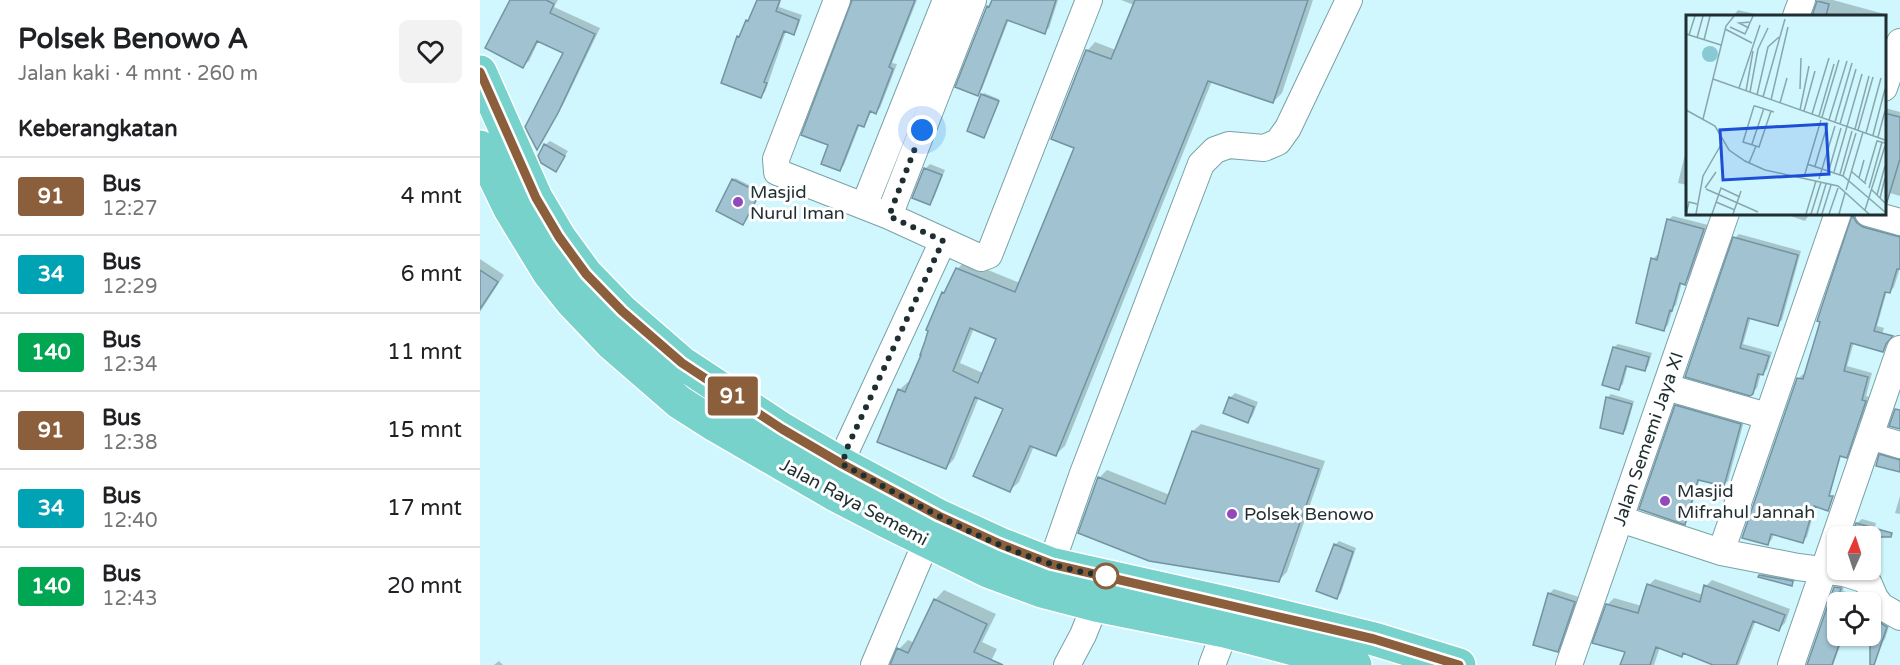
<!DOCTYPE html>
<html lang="id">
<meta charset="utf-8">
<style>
body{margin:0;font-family:"Varela Round",sans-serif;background:#f2f2f2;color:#202124;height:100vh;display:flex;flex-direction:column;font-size:22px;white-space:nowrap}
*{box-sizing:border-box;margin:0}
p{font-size:20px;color:#757577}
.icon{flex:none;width:33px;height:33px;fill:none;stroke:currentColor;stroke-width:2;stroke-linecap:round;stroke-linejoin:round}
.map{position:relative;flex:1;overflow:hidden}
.drawer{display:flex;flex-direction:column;background:#fff;width:480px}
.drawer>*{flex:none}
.badge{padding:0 12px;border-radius:4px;font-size:21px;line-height:39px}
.needle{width:39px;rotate:3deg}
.buttons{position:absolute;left:1347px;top:526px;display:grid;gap:12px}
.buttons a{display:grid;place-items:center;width:54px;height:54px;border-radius:9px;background:#fff;box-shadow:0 2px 4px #0004;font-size:30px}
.you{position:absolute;width:30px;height:30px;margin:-15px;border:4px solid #fff;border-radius:50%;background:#1a73e8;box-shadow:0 0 0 9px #1a73e833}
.map>.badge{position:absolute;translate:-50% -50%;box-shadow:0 0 0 3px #fff}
h2{padding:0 18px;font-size:22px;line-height:54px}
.round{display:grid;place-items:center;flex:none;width:63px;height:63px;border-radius:9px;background:#f2f2f2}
.headline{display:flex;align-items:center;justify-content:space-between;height:102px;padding:0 18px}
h1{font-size:28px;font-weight:700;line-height:45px}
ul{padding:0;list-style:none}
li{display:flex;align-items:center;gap:18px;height:78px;padding:0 18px;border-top:2px solid #e0e0e0}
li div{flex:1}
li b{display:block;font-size:22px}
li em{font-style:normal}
li .badge{min-width:66px;font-weight:700;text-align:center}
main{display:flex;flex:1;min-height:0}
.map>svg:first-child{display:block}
.shadow{fill:#0003;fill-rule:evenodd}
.building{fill:#a1c2d1;stroke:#7493a2;stroke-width:1.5;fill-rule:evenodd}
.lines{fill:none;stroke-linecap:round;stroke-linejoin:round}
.minor-casing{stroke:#7ba0a6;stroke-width:28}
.major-casing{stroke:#fff;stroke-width:36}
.minor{stroke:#fff;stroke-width:26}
.major{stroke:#76d2cb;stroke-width:33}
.line-casing{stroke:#fff;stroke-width:14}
.line{stroke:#8b5e3c;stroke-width:9}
.walk{stroke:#1f2e30;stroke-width:6;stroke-dasharray:0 10.8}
.poi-dot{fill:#9149bb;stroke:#fff;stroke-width:2}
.stop-dot{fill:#fff;stroke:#8b5e3c;stroke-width:3}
.labels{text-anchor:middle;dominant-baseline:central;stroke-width:6;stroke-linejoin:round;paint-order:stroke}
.poi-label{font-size:18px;fill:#1f2e30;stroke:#fff;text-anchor:start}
.street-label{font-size:18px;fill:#1f2e30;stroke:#fff}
.inset-road{fill:none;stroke:#89a7ab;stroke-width:1.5}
.view{fill:#1d4ed8;fill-opacity:0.15;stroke:#1d4ed8;stroke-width:3}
.inset-edge{fill:none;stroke:#1f2e30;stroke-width:3}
</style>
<main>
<section class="drawer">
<div class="headline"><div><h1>Polsek Benowo A</h1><p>Jalan kaki · 4 mnt · 260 m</p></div><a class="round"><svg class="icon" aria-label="heart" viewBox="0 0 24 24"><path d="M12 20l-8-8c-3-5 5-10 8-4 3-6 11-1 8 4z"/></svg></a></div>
<h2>Keberangkatan</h2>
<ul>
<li><span class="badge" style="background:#8b5e3c;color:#fff">91</span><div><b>Bus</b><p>12:27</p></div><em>4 mnt</em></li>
<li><span class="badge" style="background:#00a3b4;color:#fff">34</span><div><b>Bus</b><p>12:29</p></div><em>6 mnt</em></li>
<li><span class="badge" style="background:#00a651;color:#fff">140</span><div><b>Bus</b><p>12:34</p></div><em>11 mnt</em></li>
<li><span class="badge" style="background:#8b5e3c;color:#fff">91</span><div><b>Bus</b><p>12:38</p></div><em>15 mnt</em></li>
<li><span class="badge" style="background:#00a3b4;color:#fff">34</span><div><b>Bus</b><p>12:40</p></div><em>17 mnt</em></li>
<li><span class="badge" style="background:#00a651;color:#fff">140</span><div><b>Bus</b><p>12:43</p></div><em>20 mnt</em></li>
</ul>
</section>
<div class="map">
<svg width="1420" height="665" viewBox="0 0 1420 665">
<rect width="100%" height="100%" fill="#cff7fd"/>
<!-- shadow -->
<path class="shadow" d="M31 0H78L74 7 120 28 83 105 62 143 57 148 85 52 59 40 49 61 43 66Z
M279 0H301L299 7 322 15 317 29 313 33 306 31 285 92 281 96 258 37 272 16Z
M373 0H437L412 63 417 64 400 108 396 112 392 110 387 121 383 125 380 124 364 165 360 169 350 145Z
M512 0H578L569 28 564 32 529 19 502 89 498 94Z
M641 0H833L802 93 793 102 732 81 585 446 576 454 554 446 539 482 530 490 525 408 499 397 474 459 466 468 419 390 428 382 431 383 443 354 464 293 468 289 477 269 486 261 540 283 596 147 607 51 615 42 636 50 654 5ZM494 328 518 338 503 373 480 363Z
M1339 0H1353L1408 15 1404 29V16H1333Z
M1258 10 1283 16H1253Z
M504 93 519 99 504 136 502 95Z
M1405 108 1420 112V196L1410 193 1405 201 1404 110Z
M70 141 88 151 76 170 65 145Z
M1207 146V185L1198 183Z
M450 164 465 170 454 198 450 203 445 169Z
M255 178 281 191 265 221 238 210Z
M1302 213H1330L1325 221Z
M1374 213 1420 232V268L1414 287 1410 292 1407 291 1397 326 1404 328 1399 344 1374 342 1367 366 1392 373 1386 396 1390 397 1382 419 1378 423 1371 421 1347 503 1336 505 1327 537 1323 541 1294 533 1292 539 1288 544 1318 379 1323 374 1325 375Z
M1193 216 1228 225 1209 278 1205 283 1202 282 1196 305 1193 308 1188 325 1183 330 1173 259 1177 255H1180L1188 220Z
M1259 234 1321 251 1302 320 1297 324 1271 317 1263 344 1292 352 1287 369 1283 374 1281 373 1277 388 1272 393 1207 376 1255 238Z
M0 259 24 275 0 312Z
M1138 344 1172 353 1168 366 1165 370 1148 365 1143 384 1139 388 1134 347Z
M755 393 778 402 772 417 767 421 750 398Z
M1131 394 1154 401 1146 430 1143 433 1128 397Z
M1200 402 1264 421 1248 481 1244 484 1220 478 1208 519 1205 523 1196 406Z
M721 424 845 461 807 572 799 580 619 478 627 470 690 495 713 431Z
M1405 451 1420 455V471L1398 465 1401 455Z
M1420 496V514L1415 513Z
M1382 519 1396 523 1390 546V537H1373L1377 523Z
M859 541 876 548 861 593 857 597 855 545Z
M1285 571 1316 580 1311 584 1280 576Z
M1175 579 1223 595 1226 586 1232 580 1310 609 1305 623 1299 629 1276 620 1259 665H1235L1204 652 1202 655 1180 647 1174 665H1142L1146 651 1114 642 1128 604 1134 598 1162 606 1169 585Z
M1359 583 1364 584 1363 591 1384 598 1388 603H1358V636H1364L1353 665H1328L1355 588Z
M1074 589 1099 597 1082 646 1077 651 1069 594Z
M464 590 516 614 502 642 517 649 509 665H412L419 649 428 640 435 643 455 600Z
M1390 607 1410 623 1405 639 1401 643 1382 636H1390Z
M19 661 23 665H14Z"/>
<!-- building -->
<path class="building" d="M30 0H66L74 4 70 13 115 34 78 113 57 150 45 127 83 53 57 41 43 68 5 48Z
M277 0H300L296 11 319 20 314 35 304 31 284 82 287 83 281 98 241 83 257 36 259 37 266 20 268 21Z
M372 0H435L409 67 413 69 396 114 390 111 384 127 378 125 360 171 341 164 348 145 321 135Z
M512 0H576L565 34 527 20 498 96 475 87 507 6 509 7Z
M655 0H828L793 103 728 81 576 456 550 446 530 492 493 476 523 409 495 397 466 469 397 442 418 389 425 392 441 355H440L445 341 448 331 446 330 462 292 464 293 476 268 535 292 594 148 571 139 606 50 631 59ZM490 328 516 339 498 383 473 371Z
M1337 1 1349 4 1346 16H1332Z
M501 94 519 101 504 138 487 131Z
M1404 113 1420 117V159L1407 202 1404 201Z
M64 144 85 156 76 172 61 163 58 156Z
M444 168 462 175 450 205 432 198Z
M252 179 280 193 263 225 236 211Z
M1372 215 1377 223 1383 227 1420 237V269H1417L1410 293 1405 292 1394 331 1413 336 1406 344 1403 352 1371 343 1364 371 1388 377 1382 400 1386 401 1367 458 1360 456 1349 496H1353L1348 511 1334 506 1323 543 1291 534 1288 545 1262 538 1317 378 1323 379 1340 322 1337 321Z
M1187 219 1224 229 1205 285 1200 283 1192 311 1190 310 1184 331 1156 323 1171 258 1177 260Z
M1253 237 1318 255 1298 326 1268 318 1260 348 1289 356 1283 375 1278 374 1273 394 1270 396 1205 377Z
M0 270 18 282 0 309Z
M1133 347 1169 357 1165 371 1146 366 1139 390 1122 385Z
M749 397 774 407 768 423 743 413Z
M1126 397 1152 404 1143 434 1120 428Z
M1195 405 1261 424 1244 486 1218 480 1205 525 1159 509Z
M1415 409 1420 410V429L1409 426Z
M712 431 839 469 799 582 669 561 598 533 618 477 685 504Z
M1399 454 1420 460V472L1396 466Z
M1376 523 1412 533 1411 537H1371Z
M854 544 873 552 857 599 836 591Z
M1279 575 1313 581 1312 586 1278 577Z
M1167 584 1220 602 1224 585 1305 615 1299 631 1273 621 1256 665H1233L1203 653 1202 657 1176 647 1170 665H1140L1145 652 1112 643 1126 604 1158 613Z
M1354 587 1361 588 1348 636H1362L1352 665H1327Z
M1068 593 1095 602 1078 652 1053 645Z
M454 599 507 624 494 652 523 665H410L417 648 428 653Z
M1390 616 1407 627 1394 665H1390Z"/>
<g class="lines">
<defs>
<path id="minor" d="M357 0 296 159 297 172 409 216 501 258 509 255 609 0
M1316 16 1322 0
M1404 88 1420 42
M384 206 466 0
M1388 213 1420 222
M409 216 493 0
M1186 387 1287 416
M1390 436 1420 445
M362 464 368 446 463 241
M1140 519 1241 552 1318 567 1364 573 1383 579 1389 584 1395 598 1401 606 1420 617
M1241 552 1358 213
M565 582 602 476 721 164 735 150 749 145 784 148 798 142 808 128 869 0
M394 665 447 540
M587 665 603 635 622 588
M732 665 745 631
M1089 665 1246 213
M1311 665 1420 349"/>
<path id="major" d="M0 72 56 198 79 237 106 274 142 311 202 363 302 429 362 464 459 516 520 544 571 564 755 605 894 639 979 665
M0 147 30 209 69 273 92 302 131 343 199 402 235 425 354 494 412 524 508 571 562 591 616 605 745 631 875 665"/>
</defs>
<!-- minor casing -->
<use href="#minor" class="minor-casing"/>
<!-- major casing -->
<use href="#major" class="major-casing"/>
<!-- minor -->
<use href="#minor" class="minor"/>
<!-- major -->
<use href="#major" class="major"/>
</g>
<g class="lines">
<defs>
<path id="line" d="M0 72 56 198 79 237 106 274 142 311 202 363 302 429 362 464 459 516 520 544 571 564 847 628 894 639 979 665"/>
</defs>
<!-- line casing -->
<use href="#line" class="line-casing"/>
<!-- line -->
<use href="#line" class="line"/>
<!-- walk -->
<path class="walk" d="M442 130 409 216 463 241 368 446 362 464C443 507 535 564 626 576"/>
</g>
<!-- markers -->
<g class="poi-dot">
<circle cx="258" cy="202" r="6"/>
<circle cx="1185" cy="501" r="6"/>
<circle cx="752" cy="514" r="6"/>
</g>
<circle class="stop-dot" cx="626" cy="576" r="12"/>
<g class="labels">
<!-- poi labels -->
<g class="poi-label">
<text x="270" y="192">Masjid<tspan x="270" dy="21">Nurul Iman</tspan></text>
<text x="1197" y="491">Masjid<tspan x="1197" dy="21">Mifrahul Jannah</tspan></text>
<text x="764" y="514">Polsek Benowo</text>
</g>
<!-- street labels -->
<g class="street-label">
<text transform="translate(1168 439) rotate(-71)">Jalan Sememi Jaya XI</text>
<text transform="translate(374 502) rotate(28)">Jalan Raya Sememi</text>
</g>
</g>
<!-- overview -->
<g transform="translate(1206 15)">
<rect width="200" height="200" fill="#cff7fd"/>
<path d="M16 39a8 8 0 1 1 16 0a8 8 0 1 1-16 0Z" fill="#87cad3"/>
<path class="inset-road" d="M44 12 59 19 67 1M63 13 53 8 65 7M39 14 66 28M0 19 35 30M3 20 9 1M11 23 17 1M18 25 24 1M27 64 199 125M53 73 74 10M114 74 115 43M60 76 67 36M64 77 72 34 82 13M71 80 82 32 93 22M77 82 99 4M85 85 102 12M94 88 101 63M0 95 29 111 43 135 59 146 79 155 152 171 183 199M114 95 123 51M85 96 73 132 57 127 68 91H69L88 97M118 96 129 56M126 99 143 43M133 101 148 49M136 102 153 45M17 104 40 11 48 1M143 105 161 46M149 107 166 48M154 109 170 54M169 114 183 61M172 115 187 62M180 118 195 63M187 120 199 74M192 122 199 96M66 129 78 93M63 148 70 131M121 149 157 161 199 197M129 151 142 108M143 155 155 113M165 156 180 169M148 157 176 59M154 159 166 116M157 161 170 118M118 162 135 105M173 163 178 145M133 164 149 111M179 167 191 126 199 128M19 173 30 157M183 173 196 127M20 174 72 197M160 175 177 117M186 175 199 188M191 180 199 151M194 183 199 163M30 187 49 195M179 195 199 131M0 199 3 187 11 189M10 199 17 161 36 128M26 199 35 173 54 182M47 199 55 176M120 199 130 166M125 199 135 167M131 199 140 169M136 199 145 170M143 199 152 173M153 199 159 178"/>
<path class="view" d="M140 109 143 159 37 165 34 115Z"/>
<rect width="200" height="200" class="inset-edge"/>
</g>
</svg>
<div class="buttons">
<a><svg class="needle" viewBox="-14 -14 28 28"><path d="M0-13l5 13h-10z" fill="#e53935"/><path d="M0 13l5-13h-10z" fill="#757577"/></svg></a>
<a><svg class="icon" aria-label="locate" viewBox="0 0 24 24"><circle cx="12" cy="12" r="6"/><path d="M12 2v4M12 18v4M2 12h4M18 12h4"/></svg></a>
</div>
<div class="you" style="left:442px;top:130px"></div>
<b class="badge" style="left:253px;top:396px;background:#8b5e3c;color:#fff">91</b>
</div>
</main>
